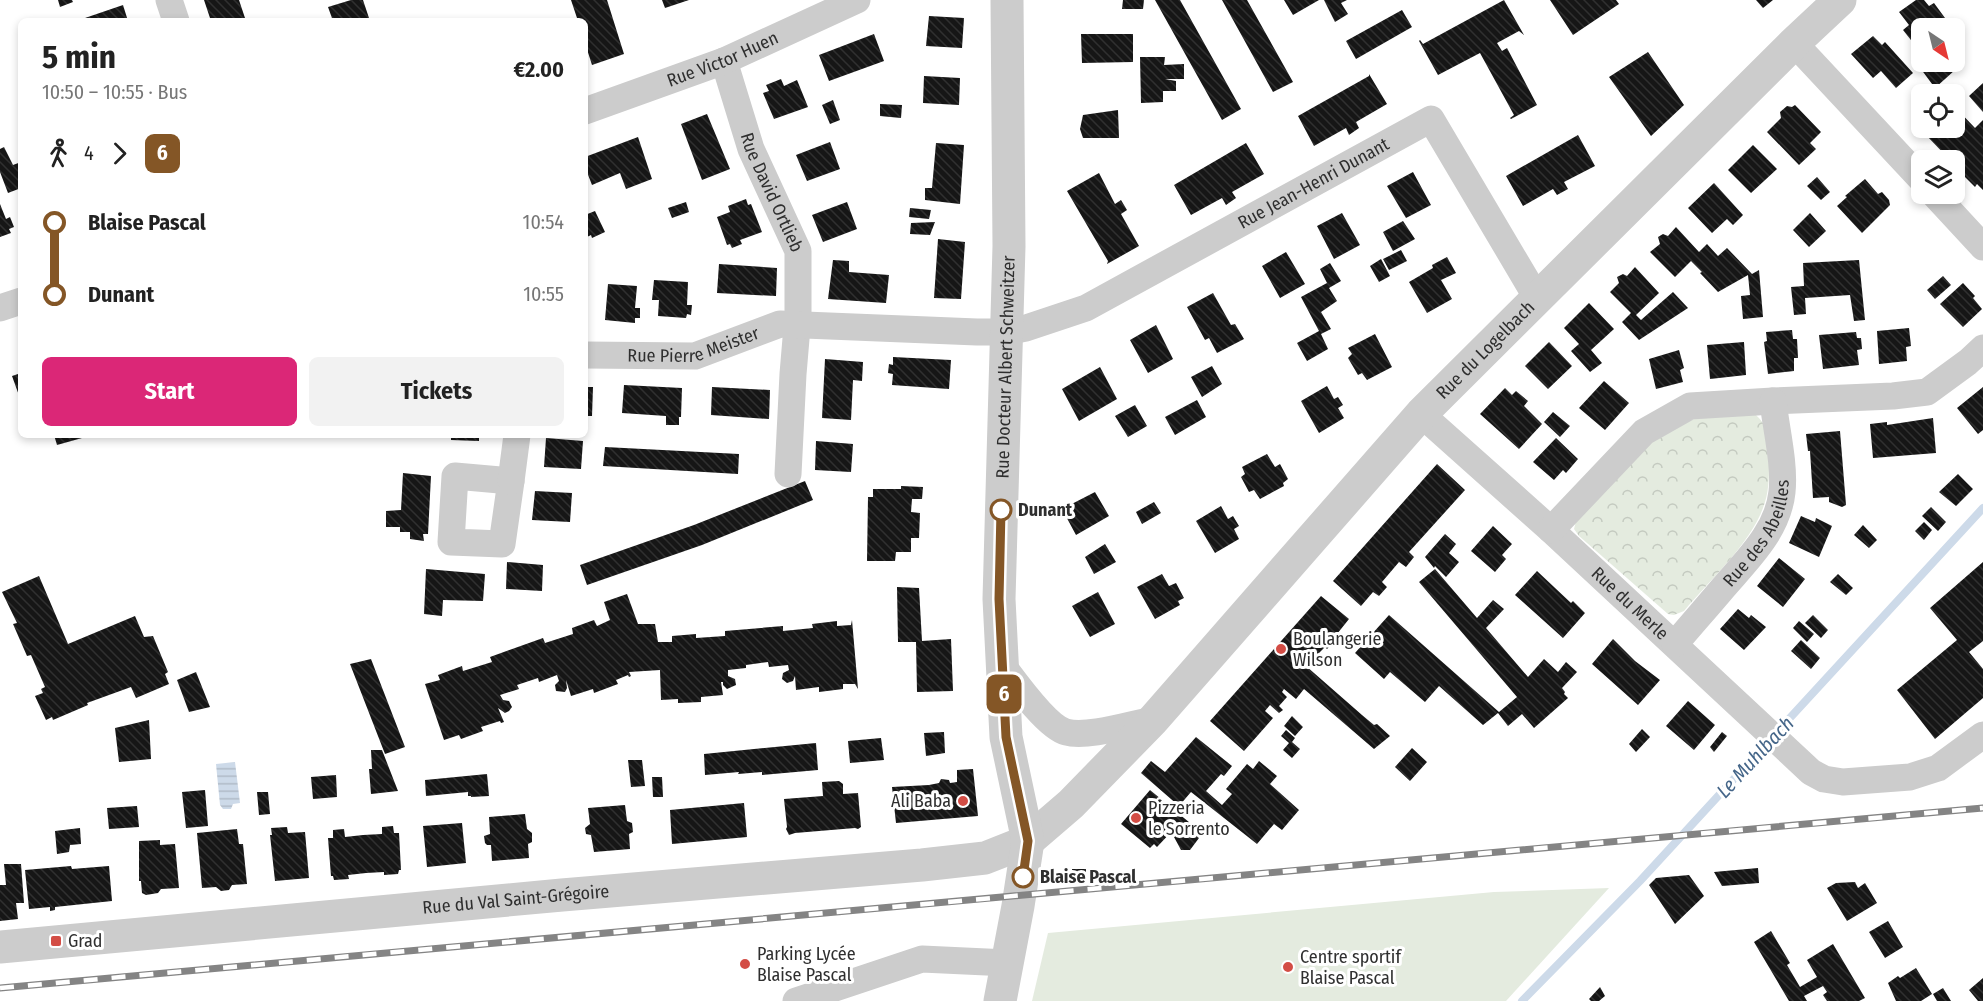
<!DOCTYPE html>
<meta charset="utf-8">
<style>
body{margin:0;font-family:"Fira Sans Condensed",sans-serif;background:#f2f2f2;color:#222;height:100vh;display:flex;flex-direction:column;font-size:22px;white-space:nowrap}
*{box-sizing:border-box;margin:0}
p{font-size:20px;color:#767676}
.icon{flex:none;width:33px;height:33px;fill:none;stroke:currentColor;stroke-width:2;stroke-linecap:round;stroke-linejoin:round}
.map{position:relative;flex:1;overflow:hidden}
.details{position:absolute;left:18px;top:18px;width:570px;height:420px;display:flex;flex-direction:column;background:#fff;border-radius:9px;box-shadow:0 3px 9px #0003}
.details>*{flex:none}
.badge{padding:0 12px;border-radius:9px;font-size:21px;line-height:39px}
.needle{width:39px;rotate:145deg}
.buttons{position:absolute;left:1911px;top:18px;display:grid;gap:12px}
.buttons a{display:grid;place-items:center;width:54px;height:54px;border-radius:9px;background:#fff;box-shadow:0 3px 9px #0003;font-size:30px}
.map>.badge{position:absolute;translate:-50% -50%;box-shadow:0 0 0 3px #fff}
.legs{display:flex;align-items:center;gap:9px;height:66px;padding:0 24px;font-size:20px}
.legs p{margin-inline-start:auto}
.overview{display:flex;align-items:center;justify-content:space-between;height:102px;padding:0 24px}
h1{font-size:33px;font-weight:700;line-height:45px}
.cta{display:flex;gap:12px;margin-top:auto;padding:12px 24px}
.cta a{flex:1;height:69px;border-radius:9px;background:#db2777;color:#fff;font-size:24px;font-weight:700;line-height:69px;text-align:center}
.cta a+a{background:#f2f2f2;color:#222}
ul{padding:0 24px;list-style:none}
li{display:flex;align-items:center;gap:21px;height:72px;font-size:22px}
li i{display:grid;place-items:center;width:9px;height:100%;margin:0 8px;background:currentColor}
li i::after{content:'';width:15px;height:15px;margin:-8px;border:4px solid;border-radius:50%;background:#fff}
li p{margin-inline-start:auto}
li:first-child i{background:linear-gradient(#0000 50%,currentColor 0)}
li:last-child i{background:linear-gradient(currentColor 50%,#0000 0)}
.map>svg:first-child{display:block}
.grass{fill:#e4ebdf}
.park{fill:url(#park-crowns)}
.water{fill:url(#water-rules)}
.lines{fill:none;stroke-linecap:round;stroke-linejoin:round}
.stream{stroke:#cddae9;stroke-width:8}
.building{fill:url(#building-back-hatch)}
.minor{stroke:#ccc;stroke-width:27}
.tertiary{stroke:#ccc;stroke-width:33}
.rail-casing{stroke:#848484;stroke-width:7}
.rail{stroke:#fff;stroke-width:4.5;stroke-dasharray:14;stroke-linecap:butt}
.line-1-casing{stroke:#fff;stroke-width:14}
.line-1{stroke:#845626;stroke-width:9}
.stop-1-dot{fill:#fff;stroke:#845626;stroke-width:3}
.poi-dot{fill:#d34d45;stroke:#fff;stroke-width:2}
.labels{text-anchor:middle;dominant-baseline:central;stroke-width:6;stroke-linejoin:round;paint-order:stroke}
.street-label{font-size:18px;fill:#2f2f2f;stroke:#fff}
.stop-label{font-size:18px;font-weight:bold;fill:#2f2f2f;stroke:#fff;text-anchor:start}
.poi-label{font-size:18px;fill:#2f2f2f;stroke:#fff;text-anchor:start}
.water-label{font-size:20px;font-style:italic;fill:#456689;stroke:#fff}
</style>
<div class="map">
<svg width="1983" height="1001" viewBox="0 0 1983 1001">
<defs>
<pattern id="park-crowns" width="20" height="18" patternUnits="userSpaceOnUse" patternTransform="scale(1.5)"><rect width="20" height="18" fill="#e4ebdf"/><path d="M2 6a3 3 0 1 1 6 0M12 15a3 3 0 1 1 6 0" fill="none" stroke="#c4cac0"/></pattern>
<pattern id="water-rules" width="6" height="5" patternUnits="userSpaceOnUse" patternTransform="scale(1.5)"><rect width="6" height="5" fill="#cddae9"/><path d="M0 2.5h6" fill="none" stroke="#b0bbc8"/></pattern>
<pattern id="building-back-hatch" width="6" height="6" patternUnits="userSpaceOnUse" patternTransform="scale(1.5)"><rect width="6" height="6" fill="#161616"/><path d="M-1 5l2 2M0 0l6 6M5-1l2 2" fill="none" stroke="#303030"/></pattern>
</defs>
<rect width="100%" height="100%" fill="#fff"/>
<!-- grass -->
<path class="grass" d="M1609 888 1506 1001H1032L1048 933 1494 892Z"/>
<!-- park -->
<path class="park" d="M1756 415C1772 431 1770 440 1769 462 1769 478 1769 493 1763 508 1750 544 1709 581 1684 611L1674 615 1668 614 1579 536 1574 529 1577 517 1646 445 1697 417Z"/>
<!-- water -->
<path class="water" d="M235 762 240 803 233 804 231 809H223L220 805 216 764Z"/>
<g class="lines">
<!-- stream -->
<path class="stream" d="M1522 1001 1640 881 1983 508"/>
</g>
<!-- building -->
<path class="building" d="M58 0H72L73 2 60 7Z
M204 0H239L246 21H211Z
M351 0H363L370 21H333L328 7Z
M571 0H607L624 54 592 65 585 43V21H578Z
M662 0H689L665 8Z
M1123 0H1144L1143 9H1122Z
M1155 0H1180L1241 109 1222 120Z
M1222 0H1247L1293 82 1273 92Z
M1284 0H1319L1293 15Z
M1324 0H1347L1341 3 1348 14 1335 22Z
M1504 0 1524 35 1519 31 1497 43 1502 51 1507 48 1537 105 1511 119 1510 118 1514 115 1480 53 1438 75 1419 41 1420 40 1423 44Z
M1550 0H1616L1619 4 1573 35Z
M1756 0H1773L1763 8Z
M1916 0H1924L1929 6 1934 3 1945 18 1941 22 1946 28H1922V54L1903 30 1909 25 1899 12Z
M123 5 128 21H86L85 18Z
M1402 10 1412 27 1356 59 1346 41Z
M929 16 964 18 962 48 926 46Z
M874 34 884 61 829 81 819 55Z
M1081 34H1133V62L1082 63Z
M1873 36 1882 45 1885 42 1913 73 1896 88 1881 71 1873 78 1851 54Z
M1648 52 1684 105 1651 136 1609 77Z
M1140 57H1165L1164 65 1184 64V79H1165L1176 81V91H1163V102L1141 103Z
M1922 57V62H1947L1955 70 1935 88 1915 61Z
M1369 74 1387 104 1356 122 1359 128 1349 135 1346 128 1314 146 1298 116 1369 76Z
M924 76 960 78 959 105 923 103Z
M781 79 784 86 797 80 808 107 774 119 763 93 769 91 766 85Z
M1983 83V112L1969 96Z
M833 100 840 120 830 124 822 105Z
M880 104 902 105 901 118 880 116Z
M1795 105 1821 132 1810 143 1816 149 1799 165 1767 132 1781 118 1780 112 1787 106 1792 107Z
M1954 106 1975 128 1983 120V190L1977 184 1975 187 1954 166V160H1950L1925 134 1932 128H1954Z
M1118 110 1119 138H1083L1080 129 1083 115Z
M707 114 730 169 702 180 681 124Z
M1578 135 1595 166 1564 182 1568 189 1557 195 1553 189 1523 206 1506 176Z
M638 137 652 179 626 189 620 173 592 185 585 167V157Z
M830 142 840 169 807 181 796 155Z
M936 143 964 145 960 204 925 200V188H932Z
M1246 143 1264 174 1232 192 1236 198 1226 205 1222 198 1191 215 1174 185Z
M1753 145 1777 169 1751 193 1728 170Z
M4 147 13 165 21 162V188L8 193 0 172V149Z
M1413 172 1431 205 1406 218 1387 186Z
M1099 173 1115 204 1121 200 1127 210 1121 214 1139 246 1107 264 1108 261 1067 191Z
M1817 177 1830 192 1821 200 1807 186Z
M1865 179 1878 194 1882 192 1889 200 1890 205 1862 233 1837 206 1847 197 1845 196Z
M1714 183 1743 215 1733 225 1727 219 1712 233 1688 208Z
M746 199 748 205 751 204 762 232 740 240 742 244 732 248 730 244 727 245 717 217 730 212 728 206Z
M686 202 689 212 672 218 668 208Z
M847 202 857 229 823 242 812 215Z
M0 204 6 219 10 217 14 227 9 229 11 233 0 237Z
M910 208 931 210 929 219 909 217Z
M595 211 605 232 592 238 591 235 585 238V215Z
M1342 213 1360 245 1334 259 1317 226Z
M1810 213 1826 231 1809 247 1793 230Z
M1403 221 1415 239 1393 251 1383 232Z
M935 222 930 235 910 234 911 223Z
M1676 227 1699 252 1707 244 1718 256 1727 248 1752 274 1759 270 1763 317 1743 319 1741 296 1750 295 1748 275 1718 292 1700 273 1702 272 1691 261 1675 277 1650 252 1660 244 1658 237 1663 234 1668 236Z
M938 239 965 242 961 299 934 298Z
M1401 250 1407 261 1389 270 1383 259Z
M1286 252 1305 284 1280 298 1262 266Z
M1447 257 1456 273 1441 280 1452 299 1427 313 1409 282 1433 268 1432 265Z
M1381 259 1390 276 1379 282 1370 266Z
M833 260 849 261V272L889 275 886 303 828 299Z
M1859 260 1865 320 1854 321 1850 295 1805 298 1806 314 1794 315 1791 287 1804 286 1803 263Z
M1330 263 1341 281 1329 288 1337 301 1321 312 1331 329 1321 334 1328 349 1307 361 1297 343 1319 331 1301 297 1327 283 1320 269Z
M719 264 777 268 776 296 717 293Z
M1635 267 1659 293 1636 315 1641 320 1673 292 1688 308 1639 340 1622 322 1631 313 1610 292 1619 283 1617 277 1623 274 1627 276Z
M1943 276 1951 285 1935 299 1927 290Z
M654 280 688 282 687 305H692L691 315 687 314 686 318 658 316 659 300H652Z
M1963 283 1975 296 1973 298 1982 309 1963 327 1940 304Z
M608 284 637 286 635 308H640V318H635V323L605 320Z
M1213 293 1231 325 1235 324 1244 339 1217 353 1209 338 1205 340 1187 307Z
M1589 303 1614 329 1591 350 1602 363 1590 372 1571 351 1579 344 1564 328Z
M1156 325 1173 359 1148 373 1130 340Z
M1909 328 1911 346 1906 347 1907 361 1879 364 1877 331Z
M1792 330 1793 339H1797L1798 358H1794V371L1768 374 1764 342 1767 341 1766 332Z
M1856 332 1857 338H1861L1862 349 1857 350 1859 365 1823 369 1819 335Z
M1375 334 1392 367 1367 380 1362 373 1358 375 1348 358 1352 354 1348 348Z
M1549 342 1572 366 1548 389 1525 366Z
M1744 342 1746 375 1710 379 1707 345Z
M1679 350 1684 368 1680 370 1683 382 1656 389 1649 359Z
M893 357 951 360 949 389 892 385 893 374 888 373 889 364 893 365Z
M825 359 863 362 862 381 853 380 851 420 822 418Z
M1212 366 1222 384 1202 397 1191 377Z
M1100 367 1117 399 1079 421 1062 389Z
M21 373V401L12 376Z
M1604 381 1629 403 1605 430 1579 408Z
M624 385 682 388 681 417H679V425H666V416L622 413Z
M1327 386 1334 399 1338 397 1343 405 1338 408 1344 418 1319 433 1301 401Z
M585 387H593L592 416H588V420H585Z
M712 387 770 390 769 419 711 415Z
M1983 387V430L1978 434 1957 408Z
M1505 388 1512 395 1516 391 1528 401 1524 406 1542 424 1519 449 1480 414Z
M1197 400 1206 417 1175 435 1165 417Z
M1135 405 1147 426 1128 437 1115 416Z
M1553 412 1570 426 1560 437 1544 422Z
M1933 418 1936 453 1873 458 1870 424 1887 422V425Z
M1840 431 1846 505 1842 507 1829 502V497L1813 498 1810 451H1808L1806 434Z
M54 435H81L82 438 57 445Z
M451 435H479V441L451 440Z
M546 438 583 441 581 469 544 467Z
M1556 438 1578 459 1566 473 1563 470 1554 480 1533 462Z
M816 441 853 444 851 472 815 470Z
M605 447 739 454 738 474 603 466Z
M1267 454 1275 467 1280 464 1288 479 1283 483 1284 486 1260 499 1254 490 1249 492 1241 477 1245 474 1242 467Z
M1437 464 1465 490 1409 552 1414 557 1406 567 1399 562 1382 582 1387 587 1379 596 1373 592 1361 606 1333 581Z
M403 473 431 476 428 534H423L424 541 410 539V532H400V527H386V511L401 510Z
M1958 474 1973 489 1956 506 1939 492Z
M805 481 813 500 702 545 587 585 580 565 694 525Z
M901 486 923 487 922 499H912L911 512 920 513 919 538H911V552H896L895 561H867L868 497H873V489H901Z
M535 491 572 493 570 522 532 520Z
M1095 492 1109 516 1076 535 1062 509Z
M1154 502 1161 513 1142 524 1136 512Z
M1221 506 1228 519 1233 516 1239 526 1234 529 1239 539 1215 553 1196 521Z
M1931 507 1946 522 1938 531 1922 516Z
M1801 516 1815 522 1816 518 1832 526 1819 557 1789 543Z
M1924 522 1932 530 1924 540 1915 531Z
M1863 525 1877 540 1869 548 1854 535Z
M1493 526 1512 544 1502 555 1506 559 1495 572 1471 551Z
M1445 534 1456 544 1449 553 1459 562 1446 577 1435 566 1434 568 1425 557Z
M1105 544 1116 562 1094 574 1085 557Z
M1779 558 1805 579 1783 607 1757 586Z
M507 562 543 565 542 591 506 589Z
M1983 562V641L1969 652 1983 669V698L1935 739 1897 690 1957 640 1930 608Z
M426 569 485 574 483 601 443 600 442 616 424 614Z
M1435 569 1477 618 1493 600 1504 609 1486 628 1528 677 1544 659 1558 672 1566 662 1577 672 1562 688 1565 692 1564 694 1568 698 1534 728 1522 714 1508 726 1498 713 1483 725 1439 686 1425 702 1390 672 1384 679 1355 653 1389 615 1499 712 1517 697 1419 582Z
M1537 571 1571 603 1573 601 1585 613 1563 638 1515 595Z
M1162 574 1169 586 1176 583 1184 598 1178 601 1180 605 1155 619 1137 587Z
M1838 574 1853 588 1846 595 1830 582Z
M39 576 68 644 135 616 144 637 153 636 168 672 165 674 169 684 136 698 131 687 87 703 88 705 53 720 52 717 46 720 35 696 43 693 41 689 45 687 31 655 27 656 13 624 17 623 2 592Z
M897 587 919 588 922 641 951 639 953 691 917 692 916 642H898Z
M1098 592 1115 624 1090 637 1072 606Z
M627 594 638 624H655L658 642H672V636L696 634V638L725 636V631L783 626V631L813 628 812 624 837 621V626L851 625 852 620 858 689 855 684H843V689L819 692V687L796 690 795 676 793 681 787 683 782 679 783 673 789 670 788 665 769 667 768 662 746 665V668L728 670V676L735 679 736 685 727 689 723 685V682H721L723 695 701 697V702L678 703V699L661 700 660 670 629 672 631 676 629 677 628 675 616 680 618 684 594 693 593 689 571 696 566 680 567 688 565 692 556 691 555 685 559 681 557 675 539 682 538 678 517 685 519 689 500 695 503 700 509 701 512 707 509 711 505 713 498 708 504 722 501 723 500 721 481 727 483 731 461 739 459 735 444 740 425 684 440 680 438 675 462 666 463 671 492 662 490 657 543 638 545 643 573 634 572 628 594 620 597 626 610 620 604 602Z
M1321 596 1349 619 1337 634 1341 637 1332 647 1331 645 1327 649 1325 647 1306 666 1362 715 1374 725 1377 724 1390 736 1374 749 1304 689 1296 699 1284 689 1282 692 1287 697 1279 706 1283 710 1279 713 1270 705 1265 711 1273 718 1244 751 1210 721Z
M1738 609 1749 618 1751 615 1766 627 1744 650 1720 629Z
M1813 615 1828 630 1821 638 1805 623Z
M1799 621 1814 634 1807 642 1793 628Z
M1613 639 1635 661 1660 680 1638 705 1592 664Z
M1801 640 1820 658 1811 669 1791 651Z
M371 659 405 747 385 754 350 664Z
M196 672 210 707 189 712 177 680Z
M1688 701 1715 725 1694 750 1666 726Z
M1292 716 1303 727 1295 736 1284 726Z
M149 720 151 759 119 762 115 728Z
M1642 729 1650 737 1636 752 1629 744Z
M1286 730 1295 738 1292 742 1300 749 1292 758 1283 750 1289 743 1281 736Z
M944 732 945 753 926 756 924 733Z
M1722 732 1727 736 1714 752 1710 747Z
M1196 737 1232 766 1224 776 1221 774 1206 791 1222 805 1232 794 1226 789 1247 764 1253 769 1259 761 1277 776 1270 784 1299 810 1282 830 1274 824 1257 844 1191 792 1179 806 1141 773 1151 761 1165 772Z
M881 738 884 760 850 763 848 741Z
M816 743 818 770 762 775V772L738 774 739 772 705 775 704 754Z
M1412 748 1427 762 1410 781 1395 767Z
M371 750H382L398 791 371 794 369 769H372Z
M628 760H642L645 786 631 787Z
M973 769 978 816 896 823 892 787 929 785 939 783 941 779 949 780 950 783 957 782V770Z
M487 774 489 796 471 797V796H468V792L426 796 425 780Z
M336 775 337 797 313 799 311 777Z
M652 777H662L663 797H653Z
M839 781 843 784V794L858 793 861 827 858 829 855 828 795 833 789 835 786 829 787 827 784 799 823 796 822 782Z
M205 790 208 826 186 828 182 792Z
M1150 790 1201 832 1198 837 1199 838 1190 850H1181L1174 837 1178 834 1173 830 1157 847 1154 844 1150 848 1121 824Z
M257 792H268L270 814 259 815Z
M744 803 747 837 672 844 670 810Z
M625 805 627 821 632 823 633 832 629 834 630 849 594 852 591 835 586 834 585 828 590 824 588 808Z
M137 806 139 827 109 829 107 808Z
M525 814 527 829 532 833V842L528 844 529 858 492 861 491 845H487L485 843 484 836 490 834 489 817Z
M462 823 466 863 427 867 423 826Z
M393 826 394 833H399L401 870H399L398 874 384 875V872L366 873 348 875 349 879 334 880 333 876H331L328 838H333V830L344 829 345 837 363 835 382 834V827Z
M287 827 288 833 305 832 309 878 275 881 270 835H272L271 828Z
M80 828 81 844 70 845 69 852 57 854 55 831Z
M237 829 239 844H243L247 884 232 885 229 890 221 891 216 887 202 888 197 833Z
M160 840V845L175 844 179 888 161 889 158 893 146 895 142 893 141 881H139V841Z
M4 864H21L24 903H16L18 919 0 921V885H6Z
M71 866 72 869 109 866 112 901 55 907V910L50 911V907L29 909 25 870Z
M1758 868 1759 883 1722 886 1714 872Z
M1072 869H1086V877L1073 878Z
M1689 875 1704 896 1675 924 1649 885 1656 878Z
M1855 882 1858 888 1865 883 1877 903 1847 921 1827 888 1836 883Z
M1888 921 1903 947 1885 958 1869 932Z
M1771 931 1790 963 1787 965 1800 987 1817 977 1807 960 1833 944 1865 998 1859 1001H1827L1823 995 1827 992 1823 986 1804 996 1807 1001H1789L1754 942Z
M1916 968 1932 994 1921 1001H1896L1888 983 1898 976 1900 978Z
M1983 978V1001H1978L1969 990Z
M1600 987 1605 996 1599 1001H1591L1589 999Z
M1943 988 1951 1001H1937L1933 994Z"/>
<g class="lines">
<!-- minor -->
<g class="minor">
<path d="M169 0 176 21"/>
<path d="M1794 43 1922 180"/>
<path id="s1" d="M724 61 751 149 798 251V315L793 374 788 474"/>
<path id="s2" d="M585 111 724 61 857 0"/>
<path d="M1934 194 1983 247"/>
<path d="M0 308 21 301"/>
<path id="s3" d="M585 355 695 356 780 324 977 332H1006L1026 328 1086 308 1431 119 1537 298"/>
<path id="s4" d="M1421 414 1551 530 1811 772 1824 779 1843 782 1910 777 1938 768 1983 735"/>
<path d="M455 476 511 481 502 544 451 542Z"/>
<path d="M511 481 517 435"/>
<path d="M1551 530 1644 432 1690 406 1773 401 1893 396 1927 392 1968 362 1983 348"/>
<path id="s5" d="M1675 644C1691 625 1707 607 1723 588 1747 560 1778 531 1782 492 1785 464 1776 429 1773 401"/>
<path d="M1003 666C1015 682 1047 727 1066 732 1087 738 1131 724 1153 720"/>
<path d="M796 1001 922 959 1008 963"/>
</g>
<!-- tertiary -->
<g class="tertiary">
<path id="s6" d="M0 947 562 895 922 865 985 858 1028 841 1071 804 1153 720 1421 414 1794 43 1840 0"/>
<path id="s7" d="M1000 1001 1018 906 1028 841 1006 737 999 599 1009 246 1007 0"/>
</g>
<defs>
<path id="rail" d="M0 988 1983 808"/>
</defs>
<!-- rail casing -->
<use href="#rail" class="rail-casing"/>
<!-- rail -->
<use href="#rail" class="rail"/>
</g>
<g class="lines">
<defs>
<path id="line-1" d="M1001 510 999 599 1006 737 1028 841 1023 877"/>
</defs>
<!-- line-1 casing -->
<use href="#line-1" class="line-1-casing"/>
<!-- line-1 -->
<use href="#line-1" class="line-1"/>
</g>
<!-- markers -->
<g class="stop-1-dot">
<circle cx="1001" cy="510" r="10"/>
<circle cx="1023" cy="877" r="10"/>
</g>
<g class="poi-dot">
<circle cx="1281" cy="649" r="6"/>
<circle cx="963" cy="801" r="6"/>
<circle cx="1136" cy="818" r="6"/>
<rect x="50" y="935" width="12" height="12" rx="3"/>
<circle cx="745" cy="964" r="6"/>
<circle cx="1288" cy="967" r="6"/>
</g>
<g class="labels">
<!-- street labels -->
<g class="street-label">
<text stroke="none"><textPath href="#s2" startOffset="147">Rue Victor Huen</textPath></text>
<text stroke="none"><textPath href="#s3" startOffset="770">Rue Jean-Henri Dunant</textPath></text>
<text stroke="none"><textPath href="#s1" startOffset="140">Rue David Ortlieb</textPath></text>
<text stroke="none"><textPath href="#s3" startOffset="110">Rue Pierre Meister</textPath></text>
<text stroke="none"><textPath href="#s6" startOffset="1707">Rue du Logelbach</textPath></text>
<text stroke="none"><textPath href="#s7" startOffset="639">Rue Docteur Albert Schweitzer</textPath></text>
<text stroke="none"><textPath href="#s5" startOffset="140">Rue des Abeilles</textPath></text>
<text stroke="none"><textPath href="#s4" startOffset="282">Rue du Merle</textPath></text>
<text stroke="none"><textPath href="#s6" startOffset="518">Rue du Val Saint-Grégoire</textPath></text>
</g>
<!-- stop labels -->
<g class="stop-label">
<text x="1018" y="510">Dunant</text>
<text x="1040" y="877">Blaise Pascal</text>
</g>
<!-- poi labels -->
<g class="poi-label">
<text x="1293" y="639">Boulangerie<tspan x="1293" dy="21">Wilson</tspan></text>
<text x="951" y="801" text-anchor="end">Ali Baba</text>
<text x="1148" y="808">Pizzeria<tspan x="1148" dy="21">le Sorrento</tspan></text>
<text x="68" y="941">Grad</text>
<text x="757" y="954">Parking Lycée<tspan x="757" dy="21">Blaise Pascal</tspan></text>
<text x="1300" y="957">Centre sportif<tspan x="1300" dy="21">Blaise Pascal</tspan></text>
</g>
<!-- water labels -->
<g class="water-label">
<text transform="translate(1755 757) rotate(-47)">Le Muhlbach</text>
</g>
</g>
</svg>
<div class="buttons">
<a><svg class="needle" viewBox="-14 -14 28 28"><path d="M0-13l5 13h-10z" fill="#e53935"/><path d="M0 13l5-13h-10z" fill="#767676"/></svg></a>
<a><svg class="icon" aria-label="locate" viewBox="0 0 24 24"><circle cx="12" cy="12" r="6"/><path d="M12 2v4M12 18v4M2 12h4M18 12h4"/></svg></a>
<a><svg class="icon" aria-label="layers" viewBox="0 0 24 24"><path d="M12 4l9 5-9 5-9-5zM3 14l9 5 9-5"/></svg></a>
</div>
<b class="badge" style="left:1004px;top:694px;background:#845626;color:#fff">6</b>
<section class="details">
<div class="overview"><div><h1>5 min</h1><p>10:50 – 10:55 · Bus</p></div><b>€2.00</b></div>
<div class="legs"><svg class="icon" aria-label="walk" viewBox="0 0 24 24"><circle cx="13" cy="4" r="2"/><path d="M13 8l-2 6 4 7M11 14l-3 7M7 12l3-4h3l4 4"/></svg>4<svg class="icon" aria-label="forward" viewBox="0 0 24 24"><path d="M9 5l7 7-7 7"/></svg><b class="badge" style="background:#845626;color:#fff">6</b></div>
<ul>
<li><i style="color:#845626"></i><b>Blaise Pascal</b><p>10:54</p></li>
<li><i style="color:#845626"></i><b>Dunant</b><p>10:55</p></li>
</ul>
<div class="cta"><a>Start</a><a>Tickets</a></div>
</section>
</div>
